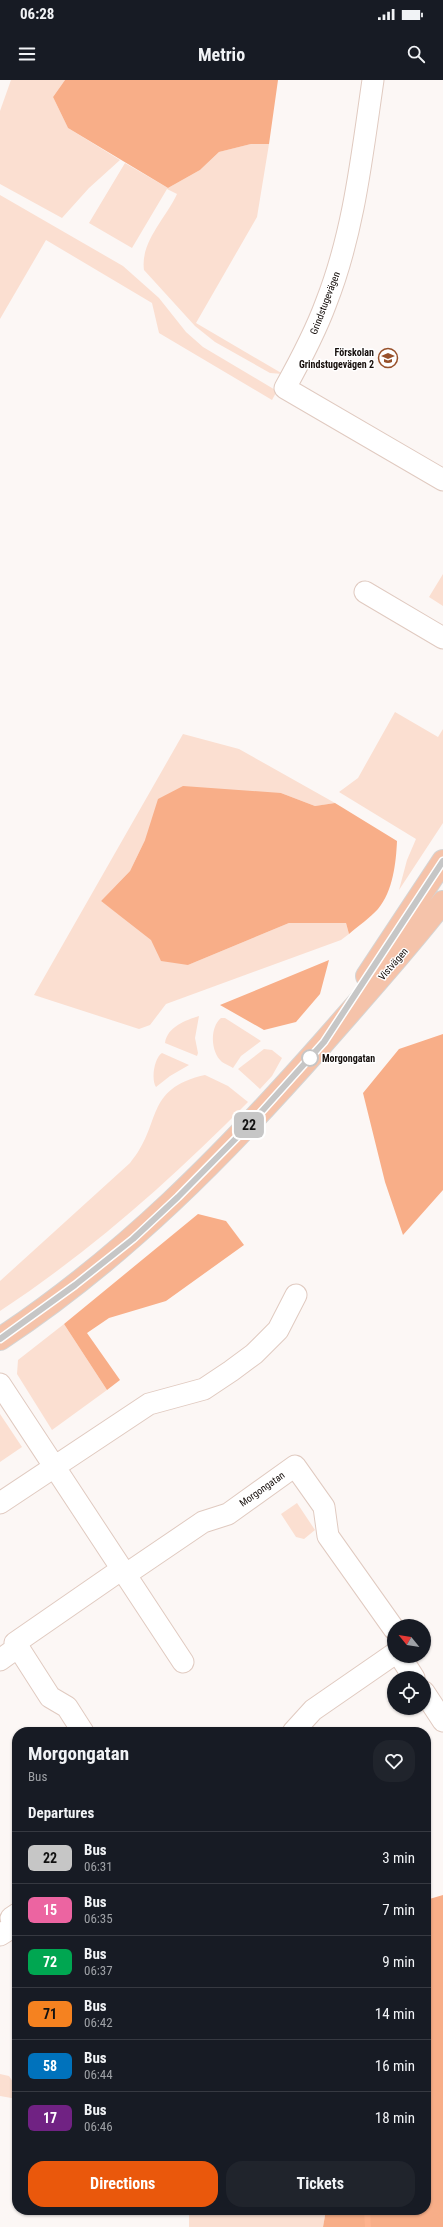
<!DOCTYPE html>
<meta charset="utf-8">
<style>
body{margin:0;font-family:"Roboto Condensed",sans-serif;background:#20242c;color:#f1f3f6;height:100vh;display:flex;flex-direction:column;font-size:15px;white-space:nowrap}
*{box-sizing:border-box;margin:0}
p{font-size:13px;color:#9ea1a6}
.icon{flex:none;width:22px;height:22px;fill:none;stroke:currentColor;stroke-width:2;stroke-linecap:round;stroke-linejoin:round}
.map{position:relative;flex:1;overflow:hidden}
.sheet{position:absolute;left:12px;top:1647px;width:419px;height:488px;display:flex;flex-direction:column;background:#171b24;border-radius:16px;box-shadow:0 1px 3px #0004}
.sheet>*{flex:none}
.badge{padding:0 8px;border-radius:6px;font-size:14px;line-height:26px}
.needle{width:26px;rotate:300deg}
.tools{position:absolute;left:387px;top:1539px;display:grid;gap:8px}
.tools a{display:grid;place-items:center;width:44px;height:44px;border-radius:50%;background:#171b24;box-shadow:0 1px 3px #0004;font-size:20px}
.map>.badge{position:absolute;translate:-50% -50%;box-shadow:0 0 0 2px #fff}
h2{padding:0 16px;font-size:15px;line-height:36px}
.round{display:grid;place-items:center;flex:none;width:42px;height:42px;border-radius:16px;background:#20242c}
.summary{display:flex;align-items:center;justify-content:space-between;height:68px;padding:0 16px}
h1{font-size:19px;font-weight:700;line-height:30px}
.button{display:flex;gap:8px;margin-top:auto;padding:8px 16px}
.button a{flex:1;height:46px;border-radius:16px;background:#ea580c;color:#fff;font-size:16px;font-weight:700;line-height:46px;text-align:center}
.button a+a{background:#20242c;color:#f1f3f6}
ul{padding:0;list-style:none}
li{display:flex;align-items:center;gap:12px;height:52px;padding:0 16px;border-top:1px solid #363941}
li div{flex:1}
li b{display:block;font-size:15px}
li em{font-style:normal}
li .badge{min-width:44px;font-weight:700;text-align:center}
.status{display:flex;justify-content:space-between;align-items:center;height:28px;padding:0 20px;background:#171b24;direction:ltr}
.status svg{height:11px;fill:currentColor}
header{display:flex;justify-content:space-between;align-items:center;height:52px;padding:0 16px;background:#171b24;font-size:18px;font-weight:700}
.map>svg:first-child{display:block}
.green{fill:#fbdfd1}
.forest{fill:#f8ae88}
.lines{fill:none;stroke-linecap:round;stroke-linejoin:round}
.stream{stroke:#feb38e;stroke-width:6}
.minor-casing{stroke:#e0cac0;stroke-width:23}
.major-casing{stroke:#d5d4d3;stroke-width:24}
.minor{stroke:#fff;stroke-width:21}
.major{stroke:#f5c3aa;stroke-width:22}
.line-casing{stroke:#fff;stroke-width:9}
.line{stroke:#c6c6c6;stroke-width:6}
.stop-dot{fill:#fff;stroke:#c6c6c6;stroke-width:2}
.labels{text-anchor:middle;dominant-baseline:central;stroke-width:3;stroke-linejoin:round;paint-order:stroke}
.street-label{font-size:10px;fill:#150e0b;stroke:#fff}
.poi-label{font-size:10px;font-weight:bold;fill:#150e0b;stroke:#fff;text-anchor:end}
.stop-label{font-size:10px;font-weight:bold;fill:#150e0b;stroke:#fff;text-anchor:start}
</style>
<div class="status"><b>06:28</b><svg viewBox="0 0 49 12"><path d="M0 12V9h3v3zM5 12V6h3v6zM10 12V3h3v9zM15 12V0h3v12zM26 1h20v11H26zM47 4h2v5h-2z"/></svg></div>
<header><svg class="icon" aria-label="menu" viewBox="0 0 24 24"><path d="M4 6h16M4 12h16M4 18h16"/></svg>Metrio<svg class="icon" aria-label="search" viewBox="0 0 24 24"><circle cx="10" cy="10" r="6"/><path d="M15 15l6 6"/></svg></header>
<div class="map">
<svg width="443" height="2147" viewBox="0 0 443 2147">
<rect width="100%" height="100%" fill="#fcf7f5"/>
<!-- green -->
<path class="green" d="M11 0H65L53 17 68 48 120 80 89 108 62 138 0 104V31Z
M251 64H269L257 137 196 243 283 294 270 293 215 262 195 246 144 190C140 162 166 138 177 114L167 109 132 168 89 143 125 83 168 108 200 90 219 72Z
M0 115 123 186 159 218 186 252 203 267 277 311 272 320 159 253 152 223 46 160 0 239Z
M443 494V526L429 517Z
M395 632 438 657 443 649V743L399 810 407 780 416 759 339 712 358 698Z
M183 654 239 669 335 723 315 726 281 713 145 760 130 791 101 821 188 885 289 843H346L349 854 341 860 166 924 150 945 139 949 34 915Z
M199 936 195 958 198 973 197 976 165 963C167 947 186 940 199 936Z
M221 938H225L261 961 241 976 233 988C230 986 225 984 222 982 210 972 210 947 221 938Z
M264 969 272 970 282 978 272 996 260 1009 238 989Z
M162 973 189 985 170 996 156 1007C151 1000 154 978 162 973Z
M205 995 228 1006 248 1022C172 1099 91 1171 0 1231V1201L130 1083C163 1044 143 1009 205 995Z
M64 1244 107 1310 52 1350 17 1294 18 1280Z
M0 1334 22 1367 0 1382Z
M297 1423 315 1450 304 1459 296 1457 281 1434Z
M0 1994 9 1996 17 2008V2019L0 2016Z
M250 2130H326L323 2147H189V2135L204 2131 249 2134Z"/>
<!-- forest -->
<path class="forest" d="M65 0H278L269 64H251L219 72 200 90 168 108 68 48 53 17Z
M183 706 281 713 315 726 335 723 397 761C396 783 393 811 378 829 370 838 358 846 349 854L346 843H289L188 885 161 881 151 860 101 821 130 791 145 760 158 719Z
M329 880 320 914 296 942 264 950 220 925Z
M443 954V1110L403 1155 385 1102 363 1013 399 969Z
M198 1134 226 1141 244 1165 166 1221 109 1238 87 1253 120 1300 107 1310 64 1244Z
M443 1815V2147H323L326 2130H426V1820Z
M171 2130H250L249 2134 204 2131 189 2135Z"/>
<g class="lines">
<!-- stream -->
<path class="stream" d="M367 2130 368 2147"/>
<defs>
<path id="minor" d="M373 0C362 75 354 152 326 223 315 253 300 281 285 308L443 400
M365 512 443 558
M0 1304 183 1582
M0 1423 149 1324 204 1309 231 1291 254 1274 278 1250 296 1215
M125 1495 203 1442 228 1434 295 1386 324 1427 328 1456 394 1549
M18 1567 50 1617 67 1627 83 1652
M400 1576 414 1598
M0 1580 18 1567 15 1563 122 1489
M424 1612 443 1641
M293 1652 313 1630 394 1574
M0 1855 16 1845 11 1838 17 1834"/>
<path id="major" d="M367 896 443 781
M0 1259C124 1177 225 1074 323 963 364 916 405 871 443 822"/>
</defs>
<!-- minor casing -->
<use href="#minor" class="minor-casing"/>
<!-- major casing -->
<use href="#major" class="major-casing"/>
<!-- minor -->
<use href="#minor" class="minor"/>
<!-- major -->
<use href="#major" class="major"/>
</g>
<g class="lines">
<defs>
<path id="line" d="M0 1259 75 1205 133 1159 178 1117 254 1040 324 962 443 781"/>
</defs>
<!-- line casing -->
<use href="#line" class="line-casing"/>
<!-- line -->
<use href="#line" class="line"/>
</g>
<!-- icons -->
<defs>
<symbol id="school-ring" viewBox="-11 -11 22 22"><circle r="9.5" fill="#fff" stroke="#98512b" stroke-width="1.5"/><path d="M0-5L7-2L0 1L-7-2ZM-4 1L0 2.5L4 1V4Q0 6-4 4Z" fill="#98512b"/></symbol>
</defs>
<g fill-rule="evenodd">
<use href="#school-ring" x="377" y="267" width="22" height="22"/>
</g>
<!-- markers -->
<circle class="stop-dot" cx="310" cy="978" r="8"/>
<g class="labels">
<!-- street labels -->
<g class="street-label">
<text transform="translate(325 223) rotate(-69)">Grindstugevägen</text>
<text transform="translate(393 884) rotate(-49)">Vistvägen</text>
<text transform="translate(262 1409) rotate(-35)">Morgongatan</text>
</g>
<!-- poi labels -->
<g class="poi-label">
<text x="374" y="272">Förskolan<tspan x="374" dy="12">Grindstugevägen 2</tspan></text>
</g>
<!-- stop labels -->
<g class="stop-label">
<text x="322" y="978">Morgongatan</text>
</g>
</g>
</svg>
<div class="tools">
<a><svg class="needle" viewBox="-14 -14 28 28"><path d="M0-13l5 13h-10z" fill="#e53935"/><path d="M0 13l5-13h-10z" fill="#9ea1a6"/></svg></a>
<a><svg class="icon" aria-label="locate" viewBox="0 0 24 24"><circle cx="12" cy="12" r="6"/><path d="M12 2v4M12 18v4M2 12h4M18 12h4"/></svg></a>
</div>
<b class="badge" style="left:249px;top:1045px;background:#c6c6c6;color:#111">22</b>
<section class="sheet">
<div class="summary"><div><h1>Morgongatan</h1><p>Bus</p></div><a class="round"><svg class="icon" aria-label="heart" viewBox="0 0 24 24"><path d="M12 20l-8-8c-3-5 5-10 8-4 3-6 11-1 8 4z"/></svg></a></div>
<h2>Departures</h2>
<ul>
<li><span class="badge" style="background:#c6c6c6;color:#111">22</span><div><b>Bus</b><p>06:31</p></div><em>3 min</em></li>
<li><span class="badge" style="background:#ec64a1;color:#fff">15</span><div><b>Bus</b><p>06:35</p></div><em>7 min</em></li>
<li><span class="badge" style="background:#00a651;color:#fff">72</span><div><b>Bus</b><p>06:37</p></div><em>9 min</em></li>
<li><span class="badge" style="background:#f58220;color:#111">71</span><div><b>Bus</b><p>06:42</p></div><em>14 min</em></li>
<li><span class="badge" style="background:#0072bc;color:#fff">58</span><div><b>Bus</b><p>06:44</p></div><em>16 min</em></li>
<li><span class="badge" style="background:#702283;color:#fff">17</span><div><b>Bus</b><p>06:46</p></div><em>18 min</em></li>
</ul>
<div class="button"><a>Directions</a><a>Tickets</a></div>
</section>
</div>
